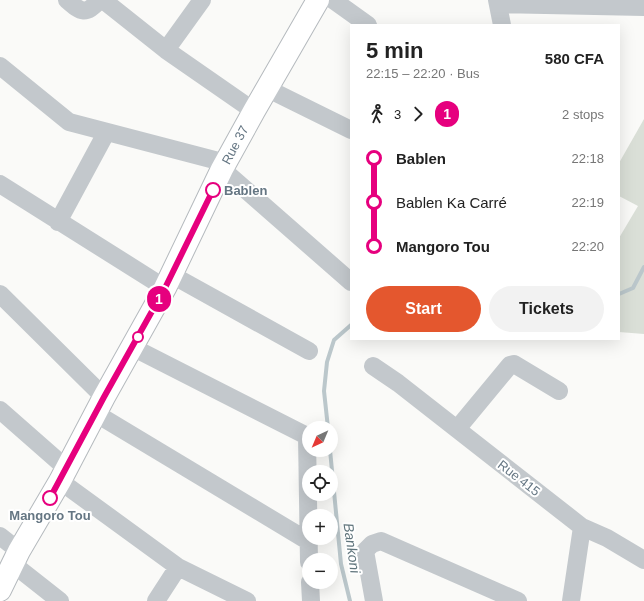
<!DOCTYPE html>
<meta charset="utf-8">
<style>
body{margin:0;font-family:Arial,sans-serif;background:#f2f2f2;color:#222;height:100vh;display:flex;flex-direction:column;font-size:15px;white-space:nowrap}
*{box-sizing:border-box;margin:0}
p{font-size:13px;color:#767676}
.icon{flex:none;width:22px;height:22px;fill:none;stroke:currentColor;stroke-width:2;stroke-linecap:round;stroke-linejoin:round}
.map{position:relative;flex:1;overflow:hidden}
.drawer{position:absolute;left:350px;top:24px;width:270px;height:316px;display:flex;flex-direction:column;background:#fff;border-radius:0px;box-shadow:0 4px 16px #0002}
.drawer>*{flex:none}
.badge{padding:0 8px;border-radius:13px;font-size:14px;line-height:26px}
.needle{width:26px;rotate:224deg}
.tools{position:absolute;left:302px;top:421px;display:grid;gap:8px}
.tools a{display:grid;place-items:center;width:36px;height:36px;border-radius:50%;background:#fff;box-shadow:0 4px 16px #0002;font-size:20px}
.map>.badge{position:absolute;translate:-50% -50%;box-shadow:0 0 0 2px #fff}
.legs{display:flex;align-items:center;gap:6px;height:44px;padding:0 16px;font-size:13px}
.legs p{margin-inline-start:auto}
.head{display:flex;align-items:center;justify-content:space-between;height:68px;padding:0 16px}
h1{font-size:22px;font-weight:800;line-height:30px}
.primary-button{display:flex;gap:8px;margin-top:auto;padding:8px 16px}
.primary-button a{flex:1;height:46px;border-radius:24px;background:#e4572e;color:#fff;font-size:16px;font-weight:800;line-height:46px;text-align:center}
.primary-button a+a{background:#f2f2f2;color:#222}
ul{padding:0 16px;list-style:none}
li{display:flex;align-items:center;gap:14px;height:44px;font-size:15px}
li i{display:grid;place-items:center;width:6px;height:100%;margin:0 5px;background:currentColor}
li i::after{content:'';width:10px;height:10px;margin:-5px;border:3px solid;border-radius:50%;background:#fff}
li p{margin-inline-start:auto}
li:first-child i{background:linear-gradient(#0000 50%,currentColor 0)}
li:last-child i{background:linear-gradient(currentColor 50%,#0000 0)}
.map>svg:first-child{display:block}
.green{fill:#dadfd7}
.lines{fill:none;stroke-linecap:round;stroke-linejoin:round}
.stream{stroke:#bbc7cb;stroke-width:4}
.major-casing{stroke:#b5babe;stroke-width:24}
.minor{stroke:#c3c8cc;stroke-width:18}
.major{stroke:#fff;stroke-width:22}
.line-1-casing{stroke:#fff;stroke-width:9}
.line-1{stroke:#e6007e;stroke-width:6}
.stop-1-dot{fill:#fff;stroke:#e6007e;stroke-width:2}
.labels{text-anchor:middle;dominant-baseline:central;stroke-width:4;stroke-linejoin:round;paint-order:stroke}
.street-label{font-size:13px;fill:#657683;stroke:#fff}
.stop-label{font-size:13px;font-weight:bold;fill:#657683;stroke:#fff;text-anchor:start}
.water-label{font-size:14px;font-style:italic;fill:#60757c;stroke:#fff}
</style>
<div class="map">
<svg width="644" height="601" viewBox="0 0 644 601">
<rect width="100%" height="100%" fill="#fafaf8"/>
<!-- green -->
<path class="green" d="M644 119V334L619 332V238L638 206 619 196V163Z"/>
<g class="lines">
<!-- stream -->
<path class="stream" d="M619 294 633 288 644 267
M328 428 324 391 327 362 334 340 351 325
M330 450 341 564 350 601"/>
<defs>
<path id="major" d="M0 590 19 551 60 481 104 397 165 288 222 169 254 111 318 0"/>
</defs>
<!-- major casing -->
<use href="#major" class="major-casing"/>
<!-- minor -->
<path class="minor" d="M67 0C82 13 85 15 100 0
M103 0 166 50 254 111
M333 0 368 25
M497 0 502 25
M498 4 644 7
M166 50 202 0
M0 66 69 122 226 163
M266 88 351 130
M222 169 351 282
M0 184 165 288
M58 222 106 133
M172 275 309 351
M0 294 104 397
M132 347 307 436 309 562
M373 366 398 383 582 527 607 538 644 560
M0 410 66 468
M95 413 308 541
M457 429 510 365 514 364 559 391
M60 481 178 567 247 601
M0 536 19 551
M13 564 60 601
M310 582 311 601
M156 601 178 567
M374 601 365 551 372 544 381 541 518 601
M571 601 582 527"/>
<!-- major -->
<use href="#major" class="major"/>
</g>
<g class="lines">
<defs>
<path id="line-1" d="M50 498 104 397 165 288 213 190"/>
</defs>
<!-- line-1 casing -->
<use href="#line-1" class="line-1-casing"/>
<!-- line-1 -->
<use href="#line-1" class="line-1"/>
</g>
<!-- markers -->
<g class="stop-1-dot">
<circle cx="213" cy="190" r="7"/>
<circle cx="138" cy="337" r="5"/>
<circle cx="50" cy="498" r="7"/>
</g>
<g class="labels">
<!-- street labels -->
<g class="street-label">
<text transform="translate(235 145) rotate(-62)">Rue 37</text>
<text transform="translate(519 478) rotate(38)">Rue 415</text>
</g>
<!-- stop labels -->
<g class="stop-label">
<text x="224" y="190">Bablen</text>
<text x="50" y="515" text-anchor="middle">Mangoro Tou</text>
</g>
<!-- water labels -->
<g class="water-label">
<text transform="translate(352 548) rotate(82)">Bankoni</text>
</g>
</g>
</svg>
<div class="tools">
<a><svg class="needle" viewBox="-14 -14 28 28"><path d="M0-13l5 13h-10z" fill="#e53935"/><path d="M0 13l5-13h-10z" fill="#767676"/></svg></a>
<a><svg class="icon" aria-label="locate" viewBox="0 0 24 24"><circle cx="12" cy="12" r="6"/><path d="M12 2v4M12 18v4M2 12h4M18 12h4"/></svg></a>
<a>+</a>
<a>−</a>
</div>
<b class="badge" style="left:159px;top:299px;background:#e6007e;color:#fff">1</b>
<section class="drawer">
<div class="head"><div><h1>5 min</h1><p>22:15 – 22:20 · Bus</p></div><b>580 CFA</b></div>
<div class="legs"><svg class="icon" aria-label="walk" viewBox="0 0 24 24"><circle cx="13" cy="4" r="2"/><path d="M13 8l-2 6 4 7M11 14l-3 7M7 12l3-4h3l4 4"/></svg>3<svg class="icon" aria-label="forward" viewBox="0 0 24 24"><path d="M9 5l7 7-7 7"/></svg><b class="badge" style="background:#e6007e;color:#fff">1</b><p>2 stops</p></div>
<ul>
<li><i style="color:#e6007e"></i><b>Bablen</b><p>22:18</p></li>
<li><i style="color:#e6007e"></i><span>Bablen Ka Carré</span><p>22:19</p></li>
<li><i style="color:#e6007e"></i><b>Mangoro Tou</b><p>22:20</p></li>
</ul>
<div class="primary-button"><a>Start</a><a>Tickets</a></div>
</section>
</div>
